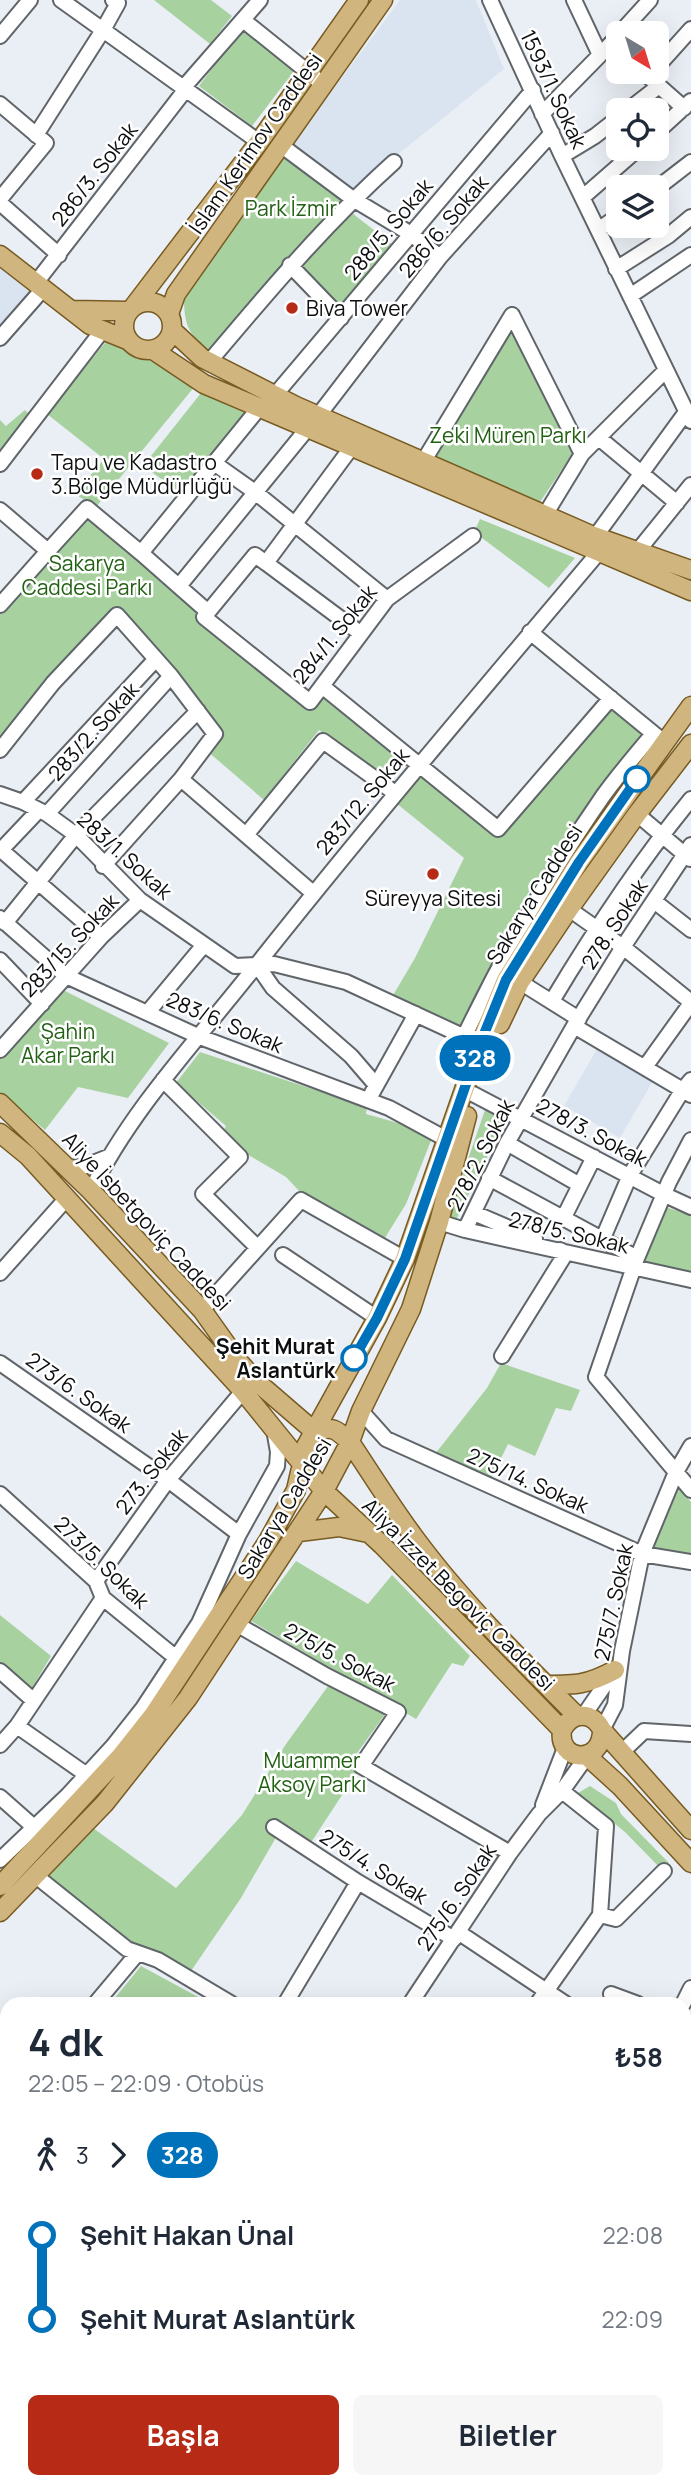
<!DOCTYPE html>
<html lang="tr">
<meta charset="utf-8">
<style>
body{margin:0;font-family:Manrope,sans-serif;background:#f6f6f7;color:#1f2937;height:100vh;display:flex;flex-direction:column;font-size:26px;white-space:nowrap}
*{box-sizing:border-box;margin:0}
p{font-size:23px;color:#747a83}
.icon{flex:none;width:38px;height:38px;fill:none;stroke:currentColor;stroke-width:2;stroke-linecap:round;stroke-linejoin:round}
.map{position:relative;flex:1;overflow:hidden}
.sheet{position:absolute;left:0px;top:1997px;width:691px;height:492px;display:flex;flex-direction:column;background:#fff;border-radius:21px 21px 0 0;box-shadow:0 7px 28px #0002}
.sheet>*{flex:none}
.badge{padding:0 14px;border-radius:23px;font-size:24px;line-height:46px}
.needle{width:46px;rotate:142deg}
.tools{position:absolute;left:606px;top:21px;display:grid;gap:14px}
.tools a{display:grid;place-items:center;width:63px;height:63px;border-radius:10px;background:#fff;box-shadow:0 7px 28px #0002;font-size:35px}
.map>.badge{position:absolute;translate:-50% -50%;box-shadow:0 0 0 4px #fff}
.legs{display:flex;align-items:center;gap:10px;height:77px;padding:0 28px;font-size:23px}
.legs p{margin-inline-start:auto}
.overview{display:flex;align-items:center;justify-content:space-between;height:119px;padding:0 28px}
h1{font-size:38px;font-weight:700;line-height:52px}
.action{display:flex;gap:14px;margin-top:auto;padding:14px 28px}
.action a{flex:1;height:80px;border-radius:10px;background:#b72a16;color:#fff;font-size:28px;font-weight:700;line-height:80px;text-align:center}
.action a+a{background:#f6f6f7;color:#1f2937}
ul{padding:0 28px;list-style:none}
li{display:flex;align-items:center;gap:24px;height:84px;font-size:26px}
li i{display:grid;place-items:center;width:10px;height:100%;margin:0 9px;background:currentColor}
li i::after{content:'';width:18px;height:18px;margin:-9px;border:5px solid;border-radius:50%;background:#fff}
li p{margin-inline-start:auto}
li:first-child i{background:linear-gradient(#0000 50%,currentColor 0)}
li:last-child i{background:linear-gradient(currentColor 50%,#0000 0)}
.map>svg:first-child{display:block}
.built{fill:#dae4f0}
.green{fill:#a8d1a0}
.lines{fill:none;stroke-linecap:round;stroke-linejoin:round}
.minor-casing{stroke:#60656a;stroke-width:18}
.major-casing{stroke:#785b21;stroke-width:21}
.minor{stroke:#fff;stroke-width:14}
.major{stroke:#d0b57f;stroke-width:18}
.line-1-casing{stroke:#fff;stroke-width:16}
.line-1{stroke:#0072bc;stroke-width:10}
.poi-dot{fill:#b72a16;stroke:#fff;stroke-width:2.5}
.stop-1-dot{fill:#fff;stroke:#0072bc;stroke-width:3.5}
.labels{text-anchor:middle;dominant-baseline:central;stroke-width:5;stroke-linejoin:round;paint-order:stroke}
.street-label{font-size:21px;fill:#0d0e10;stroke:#fff}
.park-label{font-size:21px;fill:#226113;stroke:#fff}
.poi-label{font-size:21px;fill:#0d0e10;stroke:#fff;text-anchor:start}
.stop-label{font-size:21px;font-weight:bold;fill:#0d0e10;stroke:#fff;text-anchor:end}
</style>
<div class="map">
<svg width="691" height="2488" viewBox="0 0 691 2488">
<rect width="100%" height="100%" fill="#eaeff5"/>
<!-- built -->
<path class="built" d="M400 0H476L504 69 355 189 293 143Z
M0 258 39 292 6 329 0 325Z
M598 1047 654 1079 620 1138 564 1106Z
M0 2301 7 2329V2448L0 2454Z"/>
<!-- green -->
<path class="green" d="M154 0H211L232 16 210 44Z
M243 27 297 67 252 126 199 86Z
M282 156 345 204 209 350C186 334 184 321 184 294Z
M352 213 397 248 343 311 301 268Z
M511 324 575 450 538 505 435 459Z
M109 338 195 386 96 507 75 494 104 459 47 414Z
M201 393 246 412 180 492 143 466Z
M25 410 29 414 0 452V420L6 426Z
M84 513 141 560 188 603 207 624 254 665 310 709 321 695 403 760 388 781 319 730 264 800 206 750 215 733 117 610 0 745V605Z
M480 519 575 558 549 588 474 532Z
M612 704 648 736 590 804 528 893 461 1028 392 997 415 958 464 858 396 803 419 775 497 836 551 778Z
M57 987 169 1043 128 1098 78 1087 45 1130 0 1092V1051Z
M200 1052 367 1107 366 1114 434 1133 406 1204 383 1241 302 1194 286 1177 250 1156 223 1132 226 1126 176 1083Z
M486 1107 506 1119 453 1226 446 1223Z
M665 1207 691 1215V1276L640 1267Z
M501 1363 580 1390 571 1411 556 1408 535 1456 508 1444 491 1479 435 1454 487 1388Z
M675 1482 691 1502V1564L647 1557Z
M296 1561 368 1604 392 1575 470 1656 463 1666 452 1663 416 1719 251 1621Z
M0 1615 51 1656 26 1698 0 1674Z
M331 1682 389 1709 352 1760 361 1766 310 1844 282 1827 241 1898 191 1971 121 1939 46 1878 93 1828 176 1888 242 1815 286 1744Z
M590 1786 616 1803 621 1814 669 1863 662 1870 626 1833 578 1793Z
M141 1966 200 1998 198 2004H110Z"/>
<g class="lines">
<defs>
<path id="minor" d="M113 0 118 3 103 30 259 142
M490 0 562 156 691 421
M243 20 324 85
M620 33 650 0
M0 36 30 0
M600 55 618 36
M656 68 691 29
M653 72 649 77 684 108
M184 87 260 0
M0 104 46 143 0 199
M628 110 659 86
M542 114 600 55 574 0
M656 133 691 101
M36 135 103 30 61 0
M282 146 353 199 411 234 440 257
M562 156 595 136 618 118
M656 189 691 162
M583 197 638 149
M0 203 59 255
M598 230 618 216
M290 265 341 318
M616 269 668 236 691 217
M35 284 186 89
M630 296 691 255
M512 315 582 454
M0 338 43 289
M209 362C268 292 326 223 394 162
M275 395 533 90
M318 416 440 257 552 133
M599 438 677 503
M351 448 266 563 360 633
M423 462 512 315
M214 463 255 492 387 599
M0 464 102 331
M0 510 48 551 87 508 141 553
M545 515 582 454 666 370
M595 537 686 412
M637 552 691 485
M266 563 255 555 204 617 310 702 387 599 473 536
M179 586 307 429
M0 605 48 551
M208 612 141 553 259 408
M530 632 659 738
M322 686 498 829 611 698
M0 750 53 683 117 615 171 676 215 734 181 779
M0 794 23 802 47 814 76 835 140 900 235 966 274 964 346 982 480 1044
M23 802 156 659
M47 814 171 676
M637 814 690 859
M246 835 323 741 395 793
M0 849 101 937
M1 850 38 811
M103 866 181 779 313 893
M654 901 691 930
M569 909 623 947 691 1002
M0 918 66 976 200 1037 389 1108 448 1140
M5 923 76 835 198 711
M0 960 42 1004
M257 965 273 988 351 1056 376 1085
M520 982 579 1019
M552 1001C594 931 639 862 691 799
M148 1012 203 946
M574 1026 691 1095
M464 1037C504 954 550 872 603 796 618 775 636 754 653 734
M0 1050 101 937 140 900
M645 1067 691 1003
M163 1080 240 1157 203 1194 257 1247
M372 1093 416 1014
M473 1094 665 1195 691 1207
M691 1140 669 1182 637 1258 596 1377 691 1490
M507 1143 580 1185
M67 1168 83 1167 108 1157
M489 1178 637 1258
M91 1191C130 1112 192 1046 247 977 361 833 480 693 599 552
M474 1213 535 1239
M564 1217 594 1157
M439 1222 465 1230 691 1280
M465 1230 507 1143 574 1026 623 947 691 845
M603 1238 630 1175 682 1091 691 1080
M283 1255 377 1318
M0 1273 67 1198
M202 1310 301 1200 405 1259
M502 1356 566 1253 560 1250
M0 1363 168 1480 239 1534
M361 1411 386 1439 642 1554 691 1562
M0 1494 96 1581 103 1598 175 1657
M96 1581 168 1480 243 1391
M238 1625 327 1676 398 1712 361 1766 510 1853
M0 1671 34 1701
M584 1715 615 1670
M17 1726 87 1775
M602 1730 615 1705 622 1651 642 1554 676 1472 691 1446
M0 1745 17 1726 103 1598
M622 1752 644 1731 691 1734
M0 1797 35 1828
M543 1805 565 1748
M274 1827 358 1882 454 1939
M0 1860 68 1795 113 1746 143 1708 199 1623 239 1534 277 1466 278 1452 274 1429
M36 1876 127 1949 158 1960 232 2004
M600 1915 616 1919 664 1871
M458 1932 566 2004
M611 1994 638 2004
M95 2004 137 1954
M285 2004 358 1882
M410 2004 510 1853 539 1814 562 1791 587 1756
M537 2004 600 1915 606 1826 562 1791
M683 2004 691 1988
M684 2076 691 2079
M0 2110 7 2103
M0 2124 7 2132
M684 2264 691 2254
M185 2482 191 2488
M390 2482 400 2488
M89 2486 108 2482
M138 2488 144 2482
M330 2488 335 2482
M502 2488 505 2482
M605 2488 608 2482"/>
<path id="major" d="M0 255 90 325 127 340
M124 326a24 24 0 1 1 48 0a24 24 0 1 1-48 0Z
M134 306 259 142 359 0
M72 310 128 311
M169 314 176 294 383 0
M172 330 202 358 296 406 591 535 691 570
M153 350 204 384 691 591
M500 1024 520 982 569 909 637 814 691 744
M0 1103 91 1191 202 1310 239 1362 257 1382 315 1432
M0 1133 28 1156 243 1391 324 1491 382 1545 562 1730
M315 1432C333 1425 337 1430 350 1442 372 1475 393 1509 417 1541 464 1604 521 1660 577 1716
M299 1532 339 1527 368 1533
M546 1685C576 1685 587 1685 615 1670
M602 1730C602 1766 557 1762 562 1730 572 1711 593 1711 602 1730L691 1830
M587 1756 620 1786 691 1863
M0 1886 120 1757 154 1714 268 1541 296 1490 306 1446 377 1318 405 1259 480 1044 506 980 579 862 691 706
M0 1912 105 1803 188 1698 324 1491 350 1442 361 1411 411 1309 439 1222 467 1116
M0 2222 7 2235
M0 2251 7 2268
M77 2482 91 2488
M47 2488 60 2482"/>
</defs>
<!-- minor casing -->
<use href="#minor" class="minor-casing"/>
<!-- major casing -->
<use href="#major" class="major-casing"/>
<!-- minor -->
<use href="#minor" class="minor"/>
<!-- major -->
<use href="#major" class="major"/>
</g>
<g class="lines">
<defs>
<path id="line-1" d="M354 1358 377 1318 405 1259 480 1044 506 980 579 862 637 779"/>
</defs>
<!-- line-1 casing -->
<use href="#line-1" class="line-1-casing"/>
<!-- line-1 -->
<use href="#line-1" class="line-1"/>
</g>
<!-- markers -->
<g class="poi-dot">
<circle cx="292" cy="308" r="7"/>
<circle cx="37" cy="474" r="7"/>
<circle cx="433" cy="874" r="7"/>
</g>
<g class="stop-1-dot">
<circle cx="637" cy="779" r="12"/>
<circle cx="354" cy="1358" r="12"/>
</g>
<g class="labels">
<!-- street labels -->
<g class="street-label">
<text transform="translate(554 89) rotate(65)">1593/1. Sokak</text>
<text transform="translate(255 143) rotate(-55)">İslam Kerimov Caddesi</text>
<text transform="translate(94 174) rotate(-52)">286/3. Sokak</text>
<text transform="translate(443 226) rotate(-50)">286/6. Sokak</text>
<text transform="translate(388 229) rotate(-50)">288/5. Sokak</text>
<text transform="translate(334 634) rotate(-51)">284/1. Sokak</text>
<text transform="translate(93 731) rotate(-48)">283/2. Sokak</text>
<text transform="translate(362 801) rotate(-50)">283/12. Sokak</text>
<text transform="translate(125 855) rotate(42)">283/1. Sokak</text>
<text transform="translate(534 894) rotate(-58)">Sakarya Caddesi</text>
<text transform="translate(614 924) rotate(-57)">278. Sokak</text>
<text transform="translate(69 945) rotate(-47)">283/15. Sokak</text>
<text transform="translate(225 1022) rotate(23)">283/6. Sokak</text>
<text transform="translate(592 1132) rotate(28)">278/3. Sokak</text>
<text transform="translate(480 1155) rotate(-63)">278/2. Sokak</text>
<text transform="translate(147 1221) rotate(47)">Aliye İsbetgoviç Caddesi</text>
<text transform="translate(569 1232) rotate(13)">278/5. Sokak</text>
<text transform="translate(79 1392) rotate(35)">273/6. Sokak</text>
<text transform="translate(151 1471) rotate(-52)">273. Sokak</text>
<text transform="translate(528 1480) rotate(24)">275/14. Sokak</text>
<text transform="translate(284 1508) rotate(-59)">Sakarya Caddesi</text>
<text transform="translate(102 1562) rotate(44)">273/5. Sokak</text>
<text transform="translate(459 1594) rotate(45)">Aliya İzzet Begoviç Caddesi</text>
<text transform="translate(613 1602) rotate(-78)">275/7. Sokak</text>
<text transform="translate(340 1657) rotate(28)">275/5. Sokak</text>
<text transform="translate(374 1866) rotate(32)">275/4. Sokak</text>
<text transform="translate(456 1897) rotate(-56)">275/6. Sokak</text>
</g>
<!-- park labels -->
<g class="park-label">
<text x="291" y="208">Park İzmir</text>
<text x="508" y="435">Zeki Müren Parkı</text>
<text x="87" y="563">Sakarya<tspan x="87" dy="24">Caddesi Parkı</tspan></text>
<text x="68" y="1031">Şahin<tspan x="68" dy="24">Akar Parkı</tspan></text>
<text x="312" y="1760">Muammer<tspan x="312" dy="24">Aksoy Parkı</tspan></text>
</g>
<!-- poi labels -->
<g class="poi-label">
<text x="306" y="308">Biva Tower</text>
<text x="51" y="462">Tapu ve Kadastro<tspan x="51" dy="24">3.Bölge Müdürlüğü</tspan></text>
<text x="433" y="898" text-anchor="middle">Süreyya Sitesi</text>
</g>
<!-- stop labels -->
<g class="stop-label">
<text x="335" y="1346">Şehit Murat<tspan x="335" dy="24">Aslantürk</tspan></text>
</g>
</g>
</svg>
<div class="tools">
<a><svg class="needle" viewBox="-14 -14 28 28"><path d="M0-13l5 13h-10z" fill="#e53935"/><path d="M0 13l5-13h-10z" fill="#747a83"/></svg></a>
<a><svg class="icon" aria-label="locate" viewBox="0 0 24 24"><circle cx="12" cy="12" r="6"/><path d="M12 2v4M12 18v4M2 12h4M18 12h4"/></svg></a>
<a><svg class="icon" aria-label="layers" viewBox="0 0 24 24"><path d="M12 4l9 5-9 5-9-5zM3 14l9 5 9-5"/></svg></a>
</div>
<b class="badge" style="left:475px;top:1058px;background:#0072bc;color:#fff">328</b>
<section class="sheet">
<div class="overview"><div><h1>4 dk</h1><p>22:05 – 22:09 · Otobüs</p></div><b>₺58</b></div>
<div class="legs"><svg class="icon" aria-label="walk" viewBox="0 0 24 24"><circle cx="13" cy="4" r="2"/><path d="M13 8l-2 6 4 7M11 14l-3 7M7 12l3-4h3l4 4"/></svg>3<svg class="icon" aria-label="forward" viewBox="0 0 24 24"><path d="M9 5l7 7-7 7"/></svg><b class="badge" style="background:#0072bc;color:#fff">328</b></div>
<ul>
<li><i style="color:#0072bc"></i><b>Şehit Hakan Ünal</b><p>22:08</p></li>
<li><i style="color:#0072bc"></i><b>Şehit Murat Aslantürk</b><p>22:09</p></li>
</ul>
<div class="action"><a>Başla</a><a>Biletler</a></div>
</section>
</div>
